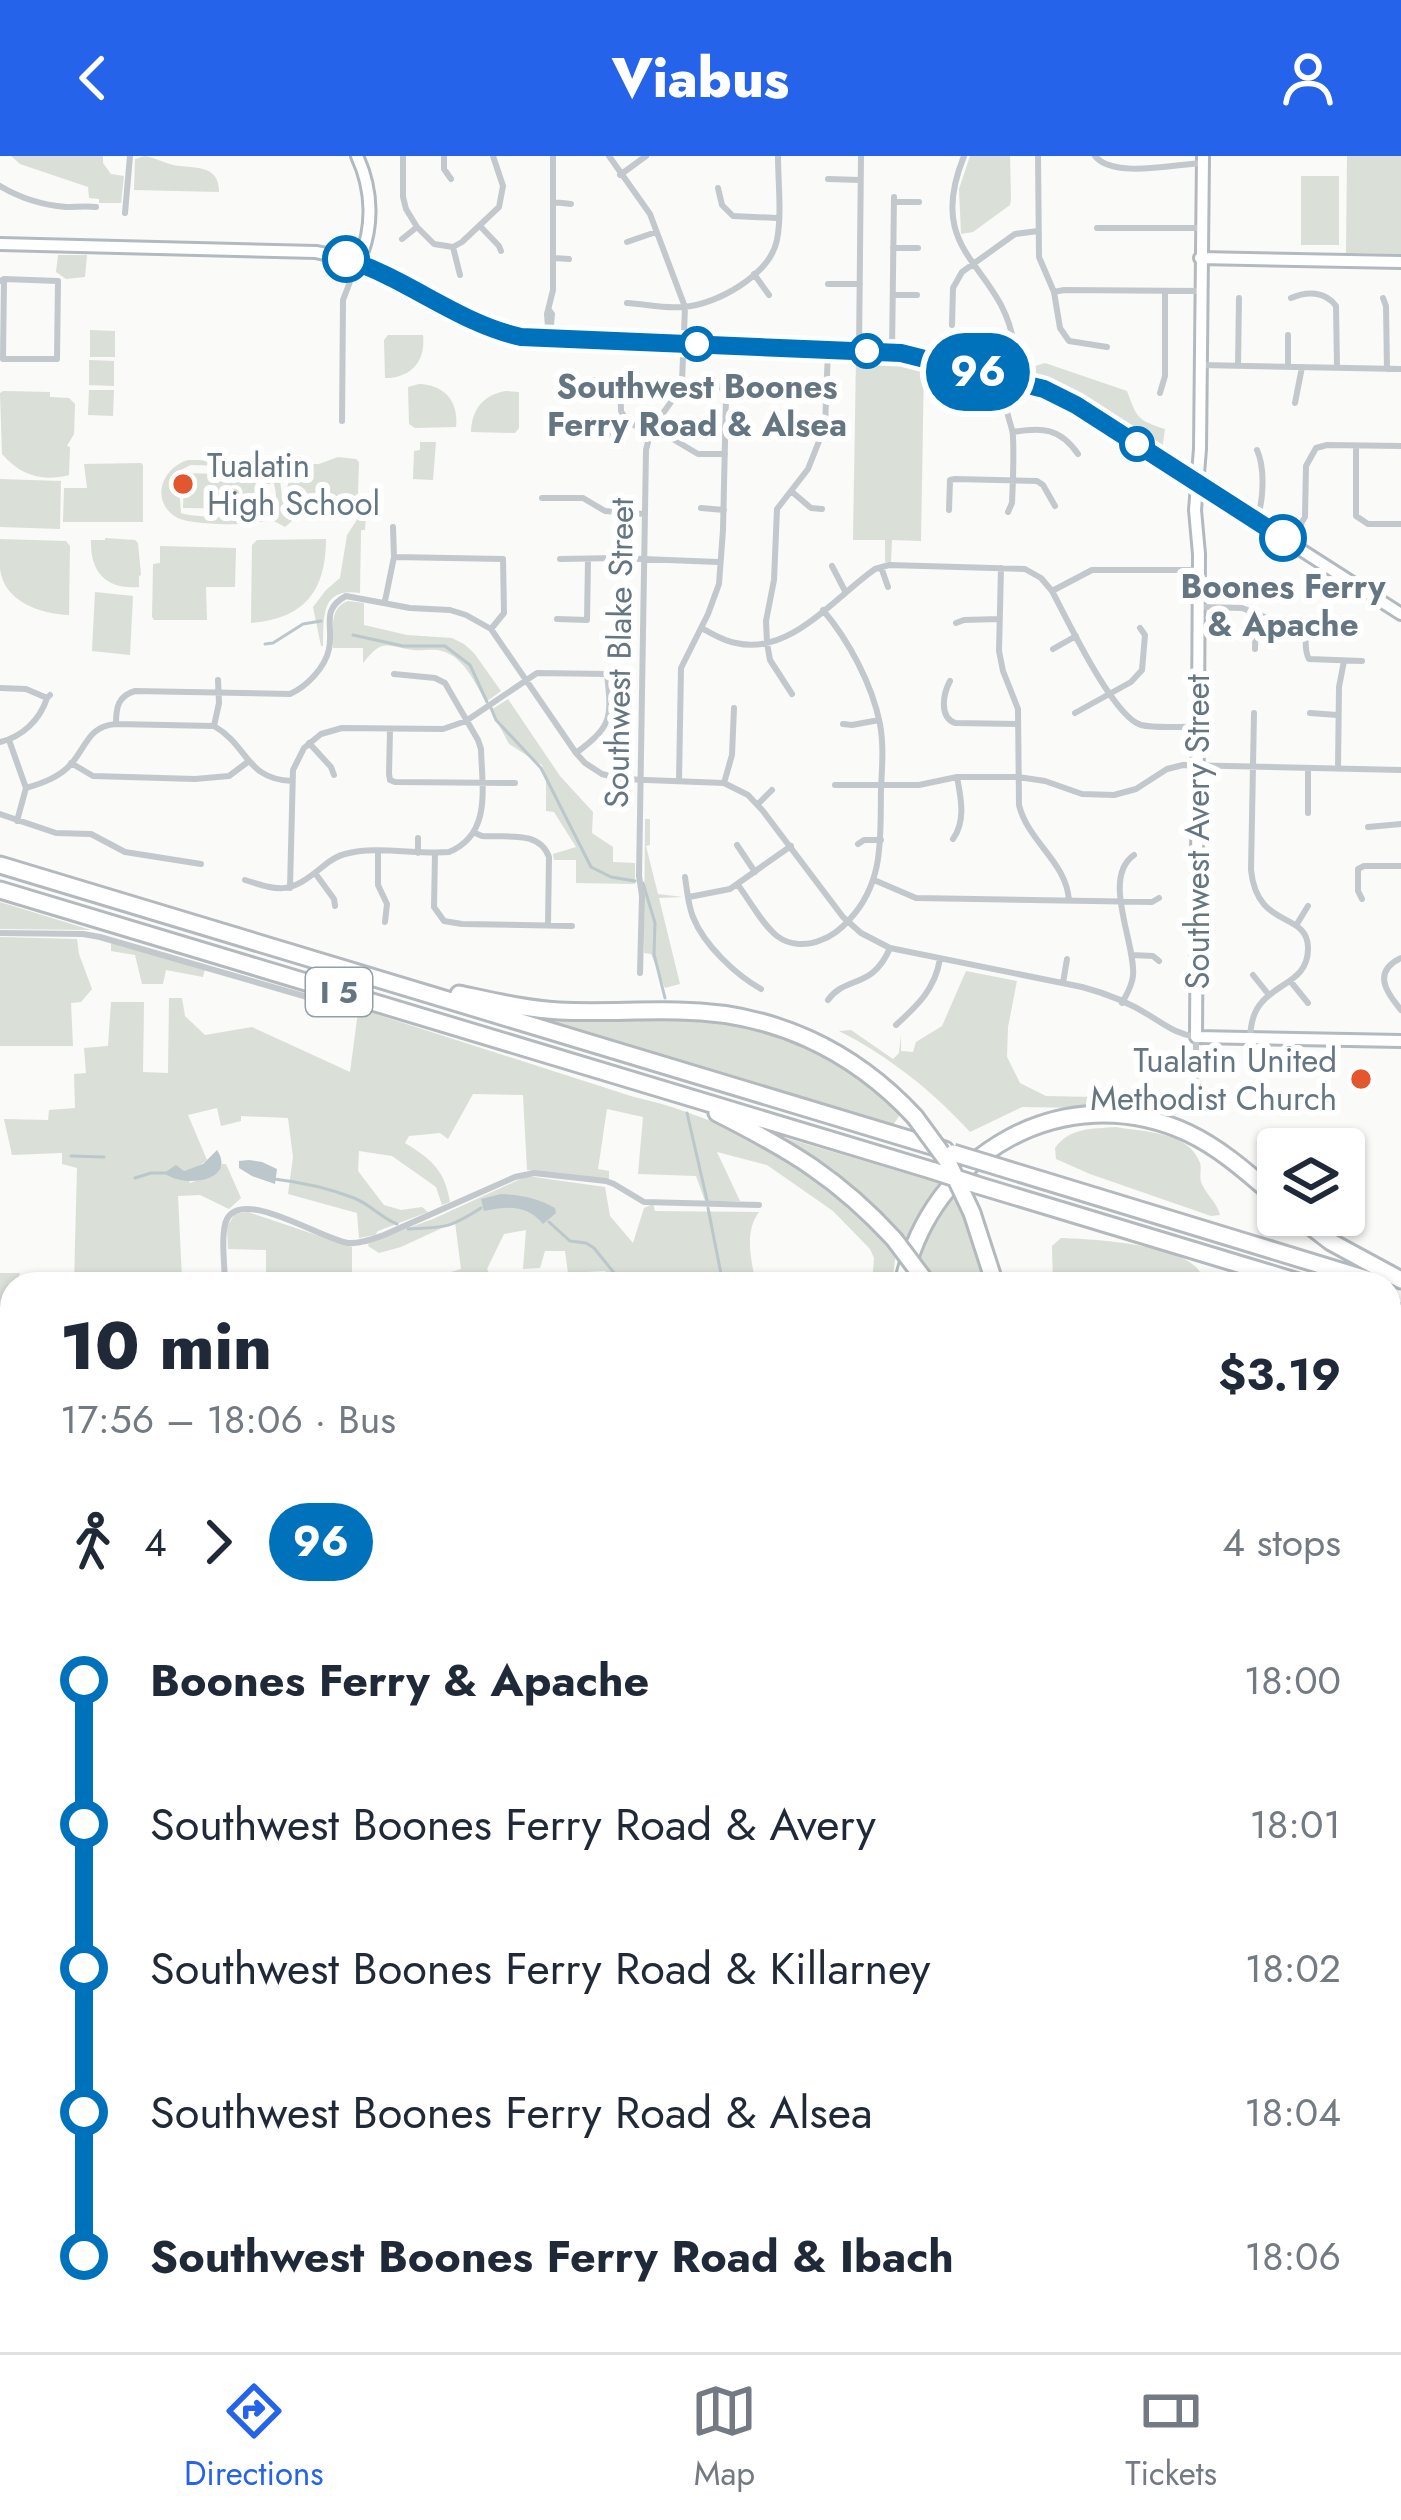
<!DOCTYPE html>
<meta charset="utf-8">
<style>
body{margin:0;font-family:Jost,sans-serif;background:#f2f2f3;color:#1f2937;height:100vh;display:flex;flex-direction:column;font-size:45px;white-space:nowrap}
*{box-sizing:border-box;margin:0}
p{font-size:39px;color:#747a83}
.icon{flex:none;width:66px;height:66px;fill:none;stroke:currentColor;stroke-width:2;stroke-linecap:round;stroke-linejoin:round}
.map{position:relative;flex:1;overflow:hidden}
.details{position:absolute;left:0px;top:1116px;width:1401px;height:1080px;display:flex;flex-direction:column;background:#fff;border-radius:36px 36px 0 0;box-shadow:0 3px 9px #0004}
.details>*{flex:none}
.badge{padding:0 24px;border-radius:39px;font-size:42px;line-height:78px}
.tools{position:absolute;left:1257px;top:972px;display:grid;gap:24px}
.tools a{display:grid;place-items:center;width:108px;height:108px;border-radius:12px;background:#fff;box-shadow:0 3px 9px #0004;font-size:60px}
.map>.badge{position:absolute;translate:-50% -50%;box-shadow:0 0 0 6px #fff}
.legs{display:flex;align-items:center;gap:18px;height:132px;padding:0 60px;font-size:39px}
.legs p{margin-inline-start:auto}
.overview{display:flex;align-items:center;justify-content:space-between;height:204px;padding:0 60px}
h1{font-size:66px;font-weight:800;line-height:90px}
ul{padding:0 60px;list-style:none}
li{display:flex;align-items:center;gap:42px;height:144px;font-size:45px}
li i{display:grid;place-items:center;width:18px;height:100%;margin:0 15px;background:currentColor}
li i::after{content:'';width:30px;height:30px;margin:-15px;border:9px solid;border-radius:50%;background:#fff}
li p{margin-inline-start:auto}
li:first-child i{background:linear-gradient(#0000 50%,currentColor 0)}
li:last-child i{background:linear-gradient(currentColor 50%,#0000 0)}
header{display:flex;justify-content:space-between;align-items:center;height:156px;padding:0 60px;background:#2563eb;color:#fff;font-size:54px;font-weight:800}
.tabs{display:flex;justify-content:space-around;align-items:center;height:168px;border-top:3px solid #e0e1e3;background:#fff;font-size:33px;color:#747a83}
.tabs a{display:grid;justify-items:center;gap:6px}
.tabs .on{color:#2563eb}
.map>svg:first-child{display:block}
.green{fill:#dadfd7;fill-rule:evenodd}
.water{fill:#bbc7cb}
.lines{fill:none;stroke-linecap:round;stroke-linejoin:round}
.stream{stroke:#bbc7cb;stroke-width:3}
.secondary-casing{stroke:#b3babf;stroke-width:16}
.highway-casing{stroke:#b4b9bd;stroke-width:21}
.street{stroke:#c3c8cc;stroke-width:6}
.secondary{stroke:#fff;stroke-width:10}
.highway{stroke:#fff;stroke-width:15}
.highway-bridge-casing{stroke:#b4b9bd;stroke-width:21;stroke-linecap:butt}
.highway-bridge{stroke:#fff;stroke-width:15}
.line-1-casing{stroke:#fff;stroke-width:27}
.line-1{stroke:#0072bc;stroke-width:18}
.stop-1-dot{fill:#fff;stroke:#0072bc;stroke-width:6}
.poi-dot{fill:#e4572e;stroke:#fff;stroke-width:4.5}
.labels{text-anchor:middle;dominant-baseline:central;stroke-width:12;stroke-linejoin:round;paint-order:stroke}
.shield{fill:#fff;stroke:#939fa8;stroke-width:3}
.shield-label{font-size:30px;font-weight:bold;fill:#657683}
.stop-label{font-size:33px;font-weight:bold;fill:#657683;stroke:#fff}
.poi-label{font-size:33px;fill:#657683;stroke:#fff;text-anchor:start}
.street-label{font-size:33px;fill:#657683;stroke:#fff}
</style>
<header><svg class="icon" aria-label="back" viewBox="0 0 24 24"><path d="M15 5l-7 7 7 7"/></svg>Viabus<svg class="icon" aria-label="person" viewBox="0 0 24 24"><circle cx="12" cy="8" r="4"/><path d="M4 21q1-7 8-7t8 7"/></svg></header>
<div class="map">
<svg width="1401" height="2196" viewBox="0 0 1401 2196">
<rect width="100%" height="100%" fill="#fafaf8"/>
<!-- green -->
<path class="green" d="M11 0H103V7L111 18 124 20 121 47H99V43L89 42 88 31 20 8Z
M145 0C155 2 165 7 173 9 193 13 219 7 219 36L134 34 135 3Z
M970 0H1010L1011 44 1010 49 973 76 961 78 959 33Z
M1347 0H1401V98L1346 97Z
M1301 20H1339V89H1301Z
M58 99H87L85 121 66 123 56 116Z
M90 174 115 175V201H90Z
M388 179H423C426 205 411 222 385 222L384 184Z
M856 202H900L924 207 921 385 892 384 891 406H885V384H853Z
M89 204 114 205V230L89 229Z
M1045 207 1127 235C1137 262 1137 264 1165 273L1162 294 1072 238C1056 230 1030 227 1019 215Z
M419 228C445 229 459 246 456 271L415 272 409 268 408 231Z
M89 234H114L113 260 88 259Z
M3 235 50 236V241L69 242 75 248 74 278 67 290 70 291 69 319C42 326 20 319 2 298L0 237Z
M506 235 519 236V272L515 277 471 276C472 253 483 239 506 235Z
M420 286H436L433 324 413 323 414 295 420 294Z
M338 301 356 303 359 306 358 337 349 361 332 354 330 358 298 344 323 352 296 340V335H286L290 322 283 310 293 309 290 318 296 328 297 308H319Z
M188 304 279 305 278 311 272 312 280 324 282 340 299 351 292 365 285 371 274 365 278 358 276 356C270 361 268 364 260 366 246 370 188 369 176 361 149 344 163 311 188 304ZM191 309 254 311 264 314 271 321 261 325 260 319 184 317 183 352 260 353V331L265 328H270L272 323C289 364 248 361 222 361 208 360 194 361 181 357L178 315Z
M141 307 143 309V366H63L64 332H87L84 308Z
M0 323 61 325 60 373 0 371Z
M360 359H366L365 374H361L360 437C320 431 324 461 323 490H321L313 451 326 434 340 422 347 379Z
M105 382 135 384 138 387 141 419 139 420V431C106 434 90 416 91 384H105Z
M0 383 66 385 70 390 69 459C41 458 4 446 0 413 0 404 0 393 0 383Z
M326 383C326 435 304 463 251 467L252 389 257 384Z
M160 390 236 392 235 431H206L207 464H154L152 461 153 408 160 407Z
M95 436 133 440 130 499 92 495Z
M348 445 364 447V469L407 479 452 482 464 488 474 497 501 535 486 546C475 527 464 501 442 495 433 492 422 495 413 494 385 490 383 482 363 507V492H333C334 474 328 452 348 445Z
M508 543 560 620 593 656 592 677 613 691V706L635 707V728L576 727V704H554L553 698 576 691 554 656 546 655V621L542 609 509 588 491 554Z
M645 663H650V689L646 690 658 738 683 741 659 742 680 828 665 832 651 798 644 797Z
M0 746 91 774 0 773Z
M0 781 77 783 79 798 92 833 81 846 71 847 73 890H0Z
M111 787 205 813 203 821 166 814 163 828H142L135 799 111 795Z
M966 815 1017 825 1008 871 1007 901 1020 927 1046 940 1190 943 1192 924H1201L1200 954 1022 951 970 976C934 936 887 899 839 875L851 874 893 903 899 897 901 879V895L913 896 916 886 942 870Z
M169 842H182L185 860 205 879 252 871 350 916 358 856 366 855 634 941C694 954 773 988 822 1025 850 1046 873 1072 896 1097L892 1128H872L874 1102 870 1093 833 1055 767 1009 717 996 740 1045H705L696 1020 638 1018 643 961 607 953 598 1013 609 1015V1024L527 1014 523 939 473 938 448 983 440 977 409 980 405 987C431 1003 445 1014 450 1046L442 1049 436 1031 392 1000 359 995 358 1015 384 1049 401 1054 422 1051 428 1056 378 1075 375 1079 359 1082 357 1057 288 1038 293 1001 288 962 241 960V965L221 970 217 952 188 959 207 1004 199 1010 184 1015 190 1027C204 1022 217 1022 222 1008H226L241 1042 229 1053 200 1039 178 1040 182 1122H153L152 1128H74L77 1012 62 1008V997L12 999 4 963 48 964 49 954 75 952 74 918 86 917 84 892 108 890 111 846H144L143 916 168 917Z
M650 862 711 864 750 868 819 894 868 924 902 956 893 969 543 863Z
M1116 971C1143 976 1189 975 1200 1007 1202 1013 1199 1020 1201 1026 1206 1039 1217 1046 1220 1059L1211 1060 1090 1018 1056 1003 1055 992C1070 971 1092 973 1116 971Z
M772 978 939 1027 923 1050 905 1089C861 1039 831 1011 772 978Z
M527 1020 605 1031 610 1060 633 1087 644 1052 653 1048 655 1055 759 1056C744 1076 751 1103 756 1128H615L605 1115 568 1117 565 1095H545L540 1112 523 1113 526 1074 504 1078 487 1113 491 1121 518 1128H451V1116L461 1113 455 1066 401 1091 379 1097 368 1090 369 1086 433 1063Z
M954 1034 967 1058 988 1128H934L917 1104 929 1072Z
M248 1056 352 1091V1121L363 1128H266V1094L228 1093 227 1070 235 1058Z
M1061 1082C1093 1083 1173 1088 1196 1111 1201 1116 1202 1121 1205 1128H1053L1052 1090Z
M0 1117H20L16 1128H12V1137L6 1151 7 1188H0Z
M0 1200H12V1282L0 1284Z
M0 1311 12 1323V1375L0 1351Z
M12 1585V1675H0V1595Z
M1389 1658 1401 1672V1781H1389Z
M531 2184H596L594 2196H532Z
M612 2184H705L715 2196H612Z
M789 2184H837V2196H786L784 2192Z
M1161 2184H1252L1253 2196H1157Z"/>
<!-- water -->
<path class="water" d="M217 994C237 1025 185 1033 164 1017L176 1009 184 1015 203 1008Z
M249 1004 262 1006 277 1013 275 1028 252 1020 239 1012V1005Z
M501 1038C521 1039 538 1042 555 1052L556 1057 543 1068C527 1048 506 1050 484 1055L481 1043Z"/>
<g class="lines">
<!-- stream -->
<path class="stream" d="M353 479 403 490H445L470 509 487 546
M265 488 273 487 303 468 321 465
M491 552 496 564 541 612 591 711 611 721 635 725
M643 727 655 767 654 798 665 842
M687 957 707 1044
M71 1000 104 1001
M135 1022 151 1017H167
M274 1023C301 1026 328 1032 354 1042 370 1048 381 1062 397 1068
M708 1052 723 1128
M549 1066 570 1085 586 1087 594 1092 623 1128
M408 1073C446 1071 448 1073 481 1052
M0 1341 12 1357
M0 1998 12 1995
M1349 2184 1351 2196"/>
<defs>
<path id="secondary" d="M357 0C373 34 374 73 358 107
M1203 0 1200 293 1195 354 1199 398 1196 881 1401 885
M0 88 316 96C390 109 448 165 521 181L883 196 922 201 1059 239 1401 458
M1200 102 1401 106
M0 1776 12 1775
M1389 1788H1401
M340 2196 341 2184"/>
<path id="highway" d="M0 709 945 994
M0 734 934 1015
M459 838C492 845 525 853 559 855 599 857 639 854 679 855 772 856 852 893 915 961
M717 957C790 994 838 1022 894 1083
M999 1011 1383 1128
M977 1029 1305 1128
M972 1057 995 1128
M1296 1059 1331 1086 1401 1124
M903 1128C929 998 1064 920 1188 977 1222 993 1250 1019 1278 1043
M1389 1153 1401 1157
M1283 2184 1284 2196
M1314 2184 1315 2196"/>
</defs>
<!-- secondary casing -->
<use href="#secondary" class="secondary-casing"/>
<!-- highway casing -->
<use href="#highway" class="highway-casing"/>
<!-- street -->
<path class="street" d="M403 0V41L406 53 417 71 434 88 453 91 462 86 499 51 503 30 493 0
M444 0V13L451 23
M609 0 650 58 685 151 682 226 676 239 651 274 646 294 639 720 642 740 640 817
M964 0C923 101 1002 107 1014 189 1018 212 1005 232 1007 254 1008 264 1013 272 1013 281 1014 303 1013 326 1012 347L1008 356
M1038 0 1039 101 1054 136 1060 172 1069 185 1107 191
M1095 0C1114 23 1175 8 1203 7
M620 19 646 0
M828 23 860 24
M0 30C20 42 43 49 66 51 77 51 86 50 96 51
M718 32 722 49 733 60 777 62
M553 46 571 48
M894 46H919
M125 57 130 0
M480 70 499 90 501 95
M1097 72H1201
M402 83 417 71
M627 86 656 76
M453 91 460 119
M893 92H918
M554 102 569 103
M754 118 769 139
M0 125 4 123 58 125 57 203H3L4 123
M828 128H860
M1054 136 1064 134 1200 135
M893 139H917
M1291 142C1307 135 1325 135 1336 150L1337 211
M1383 142 1386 150 1387 213
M627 147C645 148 664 153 683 151 716 149 770 119 777 84 782 58 778 27 778 0
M549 154 552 158 550 179
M952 169 953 132 962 116 1015 78 1038 75
M549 183 547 158 553 134V0
M859 195 861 0
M892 196 894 41
M1201 209 1401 213
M1238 210 1239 142
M1288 210V179
M586 224 620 225 621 255 627 265
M1160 237 1165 220V135
M1295 247 1302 211
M342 265 343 144 356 110
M627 265 639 272 666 279 698 298H725
M1014 276C1042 271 1060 272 1078 298
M586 280 610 279 627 265
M1356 290V360L1368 368H1401
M791 335 811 352 822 353
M542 342H583L605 355 645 358
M701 352 724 354
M949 354 950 324 955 323 1037 325 1043 329 1055 350
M1256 364C1264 346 1265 311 1257 294
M1290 386 1305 361 1306 310 1316 292 1327 289 1401 290
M394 401 503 403 504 457 491 473
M560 403 617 402 718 406
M832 410 845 435
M881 411 888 431
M1001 412 999 495 1003 515 1018 553 1019 649C1028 686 1067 706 1069 745
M1052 435C1067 463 1113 561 1141 569 1158 573 1180 570 1198 571
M385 445 394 401 393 371
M1199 451 1242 452 1265 461 1303 465C1309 477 1302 491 1309 503L1362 505
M557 463 587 464 588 403
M956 467 964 464 999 463
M701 472C712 477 723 485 736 487 790 500 835 441 875 413L889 409 1025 413 1041 422 1052 435 1092 414H1199
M1053 493 1076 480
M1255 493 1256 457
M950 525C943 538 939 561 955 567L1018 568
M0 532 26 533 47 542 50 539
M792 538 770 504 767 487 766 465 774 424 777 353 808 313 825 270 828 194
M1075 557 1131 526 1142 514 1145 479 1140 472
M1310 557 1337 559
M116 568C116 551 118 540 135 535L290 538C306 531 325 512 329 493 334 470 320 454 346 440L410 452 450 454 466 459 491 473 576 597 585 607 602 618 621 623 724 627 748 639 763 655 843 761 861 777 890 792 1082 831C1105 837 1132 848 1152 861 1168 871 1177 878 1196 881V921
M843 568 852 569 879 564
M214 570 219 547 218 524
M390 573 389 618 390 624 395 626 515 627
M9 584 26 632 17 665
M0 586C22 581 40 564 47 542
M309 587 331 611 334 619
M71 607 93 620 195 623 229 620 249 605
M1338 612 1339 531 1344 505
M1308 613V657
M679 625 681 512 708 458 719 428 723 374 726 241 721 230
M724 627 732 599 734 552
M835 629H919L957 621H1018L1045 625 1082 638 1114 639 1136 633 1167 613 1183 609 1401 614
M26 632C43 627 60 621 72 607 87 589 89 570 116 568L214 570C249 590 245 623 292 625
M758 648 772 634
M0 658 56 677 91 678 125 696 201 708
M1368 671 1401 668
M475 677 482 680C507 682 539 674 549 701L548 768
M418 682V697
M953 683C966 665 961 642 957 621
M858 688 864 684H881
M737 689 755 716
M378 696V729L387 748 385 766
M435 697 434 751 444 765 462 768 572 770
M315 717 334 743 335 750
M685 721C687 734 688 749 693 761 704 789 736 819 761 833
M245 724C282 736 290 737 321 712 328 706 336 700 345 698 376 689 417 699 449 696 492 678 482 632 481 593L478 584 445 527 435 522 394 518
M874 724 916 742 1152 746 1159 742
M738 729C750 745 762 768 777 780 790 790 807 790 821 784 833 780 842 772 850 763 885 725 880 680 881 633 882 611 884 590 880 568 872 528 849 485 823 454
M290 732 293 614 304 592 321 578 342 572 443 573 466 565 537 517 607 518C612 563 612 570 576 597
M689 741 730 733 791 690
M1362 743 1358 735V713L1364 710H1401
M1297 768 1308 750
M0 777 83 778 100 781 314 843
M1132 799 1153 800 1159 805
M1401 802C1372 816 1386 836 1401 854
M1253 819 1269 839
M1291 826 1308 847
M1063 827 1067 803
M828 844C846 819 872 834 890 792
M1122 847C1127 838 1132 830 1133 820 1136 787 1101 722 1134 699
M896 869C918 849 935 833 940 803
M1250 881C1251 868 1253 856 1262 846 1279 826 1309 824 1308 791 1307 755 1257 774 1251 714L1254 557
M225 1128C225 1112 220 1076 227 1063 244 1032 321 1083 348 1087 360 1088 373 1083 384 1079L515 1021 534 1017 606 1025 614 1028 644 1046 759 1049
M0 1196H12
M1389 1369 1401 1363
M1389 1438 1401 1435
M1389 1516H1401
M1389 1570 1401 1568
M1389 1646 1401 1664
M1389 1824 1401 1825
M1389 1876 1401 1877
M1389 1929 1401 1928
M1389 1981H1401
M1401 2155 1397 2182 1401 2191
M1046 2196 1047 2184"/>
<!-- secondary -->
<use href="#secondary" class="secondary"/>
<!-- highway -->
<use href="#highway" class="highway"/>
<defs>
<path id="highway-bridge" d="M915 961 948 1006 972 1057
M953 997 999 1011
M934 1015 977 1029
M894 1083 924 1123"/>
</defs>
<!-- highway-bridge casing -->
<use href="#highway-bridge" class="highway-bridge-casing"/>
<!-- highway-bridge -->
<use href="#highway-bridge" class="highway-bridge"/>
</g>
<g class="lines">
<defs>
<path id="line-1" d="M346 103C407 122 458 167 521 181L901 197 1044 233 1076 249 1283 382"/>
</defs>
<!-- line-1 casing -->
<use href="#line-1" class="line-1-casing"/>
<!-- line-1 -->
<use href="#line-1" class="line-1"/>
</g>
<!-- markers -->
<g class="stop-1-dot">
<circle cx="346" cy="103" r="21"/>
<circle cx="697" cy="188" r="15"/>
<circle cx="867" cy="195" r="15"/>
<circle cx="1137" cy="288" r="15"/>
<circle cx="1283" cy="382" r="21"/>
</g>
<g class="poi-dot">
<circle cx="183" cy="328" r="12"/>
<circle cx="1361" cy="923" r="12"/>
</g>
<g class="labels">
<!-- shield labels -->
<rect class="shield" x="306" y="812" width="66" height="48" rx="9"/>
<g class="shield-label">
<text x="339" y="836">I 5</text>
</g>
<!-- stop labels -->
<g class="stop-label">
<text x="697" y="230">Southwest Boones<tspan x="697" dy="38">Ferry Road &amp; Alsea</tspan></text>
<text x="1283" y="430">Boones Ferry<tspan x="1283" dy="38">&amp; Apache</tspan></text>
</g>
<!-- poi labels -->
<g class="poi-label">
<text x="207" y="309">Tualatin<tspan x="207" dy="38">High School</tspan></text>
<text x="1337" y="904" text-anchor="end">Tualatin United<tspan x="1337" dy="38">Methodist Church</tspan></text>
</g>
<!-- street labels -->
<g class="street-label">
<text transform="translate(619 497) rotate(-89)">Southwest Blake Street</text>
<text transform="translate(1197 676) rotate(-90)">Southwest Avery Street</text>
</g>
</g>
</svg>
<div class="tools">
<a><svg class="icon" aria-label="layers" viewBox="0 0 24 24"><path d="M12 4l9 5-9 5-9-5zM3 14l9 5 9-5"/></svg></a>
</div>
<b class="badge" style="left:978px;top:216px;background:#0072bc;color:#fff">96</b>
<section class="details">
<div class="overview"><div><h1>10 min</h1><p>17:56 – 18:06 · Bus</p></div><b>$3.19</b></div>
<div class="legs"><svg class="icon" aria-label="walk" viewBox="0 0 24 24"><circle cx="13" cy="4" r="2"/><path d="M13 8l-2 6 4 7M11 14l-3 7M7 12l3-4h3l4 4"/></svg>4<svg class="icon" aria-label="forward" viewBox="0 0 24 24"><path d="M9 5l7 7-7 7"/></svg><b class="badge" style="background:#0072bc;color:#fff">96</b><p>4 stops</p></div>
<ul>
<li><i style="color:#0072bc"></i><b>Boones Ferry &amp; Apache</b><p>18:00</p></li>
<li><i style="color:#0072bc"></i><span>Southwest Boones Ferry Road &amp; Avery</span><p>18:01</p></li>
<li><i style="color:#0072bc"></i><span>Southwest Boones Ferry Road &amp; Killarney</span><p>18:02</p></li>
<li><i style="color:#0072bc"></i><span>Southwest Boones Ferry Road &amp; Alsea</span><p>18:04</p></li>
<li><i style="color:#0072bc"></i><b>Southwest Boones Ferry Road &amp; Ibach</b><p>18:06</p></li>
</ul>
</section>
</div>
<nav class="tabs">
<a class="on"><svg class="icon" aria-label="directions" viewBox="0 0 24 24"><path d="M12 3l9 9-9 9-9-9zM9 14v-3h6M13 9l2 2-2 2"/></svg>Directions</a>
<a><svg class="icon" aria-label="map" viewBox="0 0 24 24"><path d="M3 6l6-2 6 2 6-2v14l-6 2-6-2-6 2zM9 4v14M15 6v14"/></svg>Map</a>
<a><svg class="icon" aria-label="tickets" viewBox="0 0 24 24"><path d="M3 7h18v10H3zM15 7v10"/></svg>Tickets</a>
</nav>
